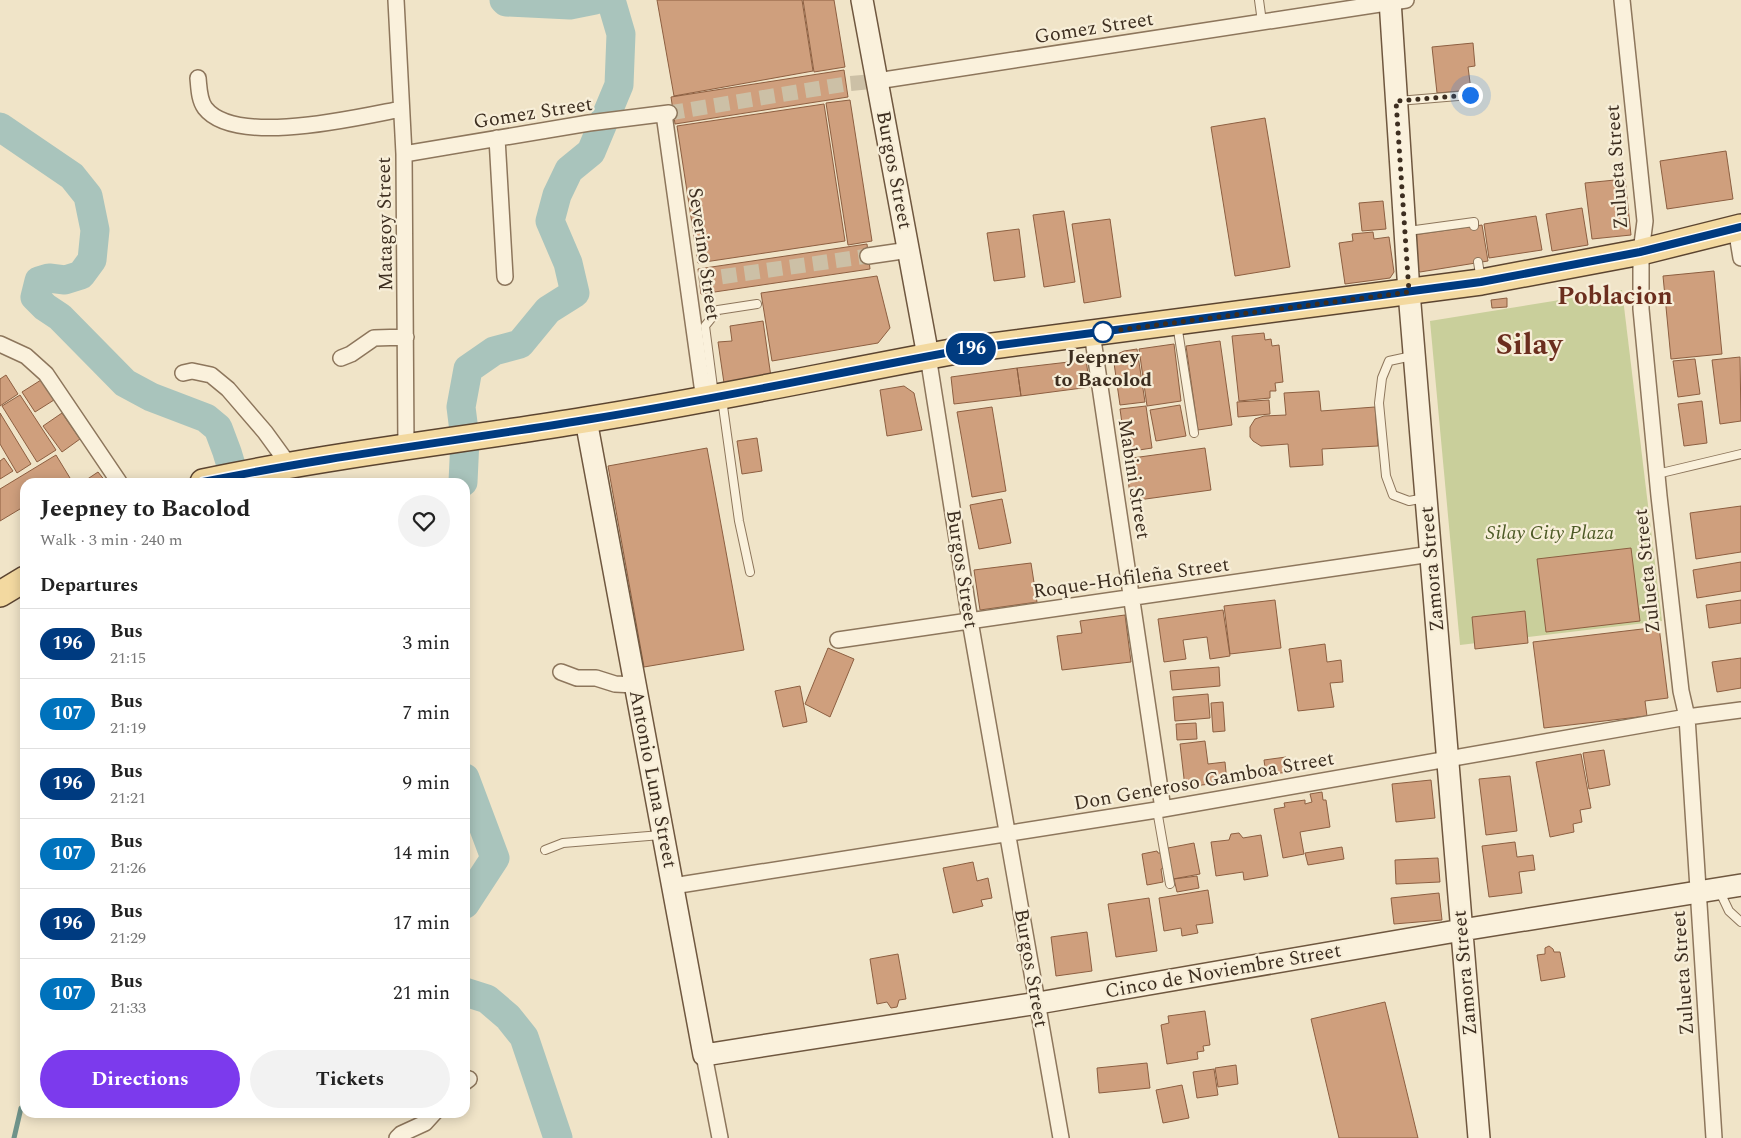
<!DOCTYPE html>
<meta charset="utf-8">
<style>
body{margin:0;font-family:Spectral,serif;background:#f2f2f2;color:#222;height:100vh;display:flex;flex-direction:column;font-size:19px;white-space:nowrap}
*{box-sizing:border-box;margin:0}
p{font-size:16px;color:#767676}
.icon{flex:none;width:28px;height:28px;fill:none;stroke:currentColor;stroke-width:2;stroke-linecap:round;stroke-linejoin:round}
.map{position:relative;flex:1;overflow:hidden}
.details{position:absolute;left:20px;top:478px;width:450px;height:640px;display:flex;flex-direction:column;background:#fff;border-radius:15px;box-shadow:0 2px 12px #0003}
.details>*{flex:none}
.badge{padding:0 10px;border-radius:16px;font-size:18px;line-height:32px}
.you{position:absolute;width:25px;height:25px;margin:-12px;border:4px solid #fff;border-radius:50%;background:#1a73e8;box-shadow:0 0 0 8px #1a73e833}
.map>.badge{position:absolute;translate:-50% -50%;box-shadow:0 0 0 2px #fff}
h2{padding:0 20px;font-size:19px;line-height:45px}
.round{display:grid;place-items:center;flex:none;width:52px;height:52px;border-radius:26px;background:#f2f2f2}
.headline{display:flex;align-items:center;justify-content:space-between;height:85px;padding:0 20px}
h1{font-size:24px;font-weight:700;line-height:38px}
.cta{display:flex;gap:10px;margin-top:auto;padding:10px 20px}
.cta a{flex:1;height:58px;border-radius:30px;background:#7c3aed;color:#fff;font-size:20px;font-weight:700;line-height:58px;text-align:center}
.cta a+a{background:#f2f2f2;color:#222}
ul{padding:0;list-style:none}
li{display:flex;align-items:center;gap:15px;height:70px;padding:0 20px;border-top:1px solid #e0e0e0}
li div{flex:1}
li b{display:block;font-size:19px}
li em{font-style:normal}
li .badge{min-width:55px;font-weight:700;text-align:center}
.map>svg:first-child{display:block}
.green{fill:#c9cf9b}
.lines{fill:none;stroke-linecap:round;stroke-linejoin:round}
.stream{stroke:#6f938a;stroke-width:5}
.river{stroke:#a9c4bc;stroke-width:29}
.building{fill:#cf9f7d;stroke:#8d5f41}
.street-tunnel{stroke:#ccc0a6;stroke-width:15;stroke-dasharray:15 8;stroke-linecap:butt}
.lane-casing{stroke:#8d765c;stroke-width:10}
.street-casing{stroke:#8d765c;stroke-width:18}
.secondary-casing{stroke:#6f573f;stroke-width:24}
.primary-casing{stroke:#5b4430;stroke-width:28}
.lane{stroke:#faf1dc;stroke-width:8}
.street{stroke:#faf1dc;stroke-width:15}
.secondary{stroke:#faf1dc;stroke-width:21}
.primary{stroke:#f3d9a0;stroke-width:25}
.line-casing{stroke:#fff;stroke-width:11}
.line{stroke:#003b80;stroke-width:8}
.walk{stroke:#3d2e20;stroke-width:5;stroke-dasharray:0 9}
.stop-dot{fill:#fff;stroke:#003b80;stroke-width:2.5}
.labels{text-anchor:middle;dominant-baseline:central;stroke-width:4.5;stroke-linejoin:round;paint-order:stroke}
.street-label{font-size:20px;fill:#3d2e20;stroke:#f7eed8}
.stop-label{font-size:20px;font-weight:bold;fill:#3d2e20;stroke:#f7eed8}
.park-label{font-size:20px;font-style:italic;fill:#4d5a26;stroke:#f7eed8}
.district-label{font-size:25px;font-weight:bold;fill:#6b2e1e;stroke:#f7eed8}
.town-label{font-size:30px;font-weight:bold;fill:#6b2e1e;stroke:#f7eed8}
</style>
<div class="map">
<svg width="1741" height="1138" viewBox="0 0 1741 1138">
<rect width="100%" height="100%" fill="#f0e4c8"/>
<!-- green -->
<path class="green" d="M1622 290 1662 621 1460 645 1430 321Z"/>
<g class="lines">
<!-- stream -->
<path class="stream" d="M14 1138 21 1108 25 1106"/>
<!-- river -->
<path class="river" d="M504 0 506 2 570 5 595 0
M0 127 72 176 88 196 95 230 92 260 81 275 65 280 49 278 39 281 35 297 45 307 60 317 125 383 151 397 206 418 218 428 227 452 236 482
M463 482 465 439 461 407 468 369 494 351 520 344 548 310 575 293 568 263 550 221 557 195 569 170 591 152 619 85 621 34 611 0
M465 778 495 858 465 904
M465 992 487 999 508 1017 524 1037 558 1138"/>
</g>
<!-- building -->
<path class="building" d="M657 0H802L813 71 674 96Z
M803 0H834L845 67 814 72Z
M1473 43 1475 66 1468 67 1471 90 1437 93 1432 47Z
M844 70 848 97 675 124 671 97Z
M850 100 872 241 848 245 826 103Z
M824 104 845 241 698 263 677 126Z
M1265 118 1290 267 1235 276 1211 127Z
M1726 151 1733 199 1667 209 1660 161Z
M1625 179 1631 235 1592 239 1585 183Z
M1383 201 1386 229 1362 231 1359 203Z
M1582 208 1588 245 1552 251 1546 214Z
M1064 211 1075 282 1044 287 1033 215Z
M1536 216 1542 250 1489 258 1484 224Z
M1110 219 1121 297 1084 303 1072 224Z
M1482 225 1488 261 1420 272 1409 262 1407 236Z
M1019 229 1025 277 994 281 987 233Z
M1373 232 1374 239 1389 237 1394 272 1390 278 1345 284 1339 243 1353 241 1352 234Z
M867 244 870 269 701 294 698 269Z
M1714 271 1722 354 1671 359 1663 276Z
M877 276 890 328 878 343 772 361 761 293Z
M1507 298V307L1492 308 1491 300Z
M763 321 771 377 724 383 718 342 732 341 730 326Z
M1264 333 1265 340 1271 339 1272 346 1279 345 1283 382 1275 383 1276 391H1270V398L1239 401 1232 336Z
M1220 341 1232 425 1198 430 1186 346Z
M1174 344 1181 401 1147 406 1139 349Z
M1137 349 1145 402 1120 405 1113 356 1124 351Z
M1740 357 1741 421 1720 424 1712 360Z
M1695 359 1700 394 1678 397 1673 361Z
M1086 360 1090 387 1021 396 1017 368Z
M1017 368 1021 396 954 404 951 377Z
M6 375 18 394 0 406V379Z
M41 380 54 400 35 412 22 392Z
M904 386 914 393 922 430 887 436 880 390Z
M1319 391 1321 411 1375 407 1378 446 1322 449 1323 465 1290 467 1288 444 1261 446 1253 441 1250 437V427L1255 419 1264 416 1286 415 1284 393Z
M20 395 56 450 37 462 2 406Z
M1269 400 1270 414 1238 417 1237 402Z
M1702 401 1707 443 1684 446 1678 404Z
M1180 405 1186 436 1156 441 1150 410Z
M1146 406 1152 448 1126 452 1120 409Z
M992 407 1006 491 972 497 957 412Z
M0 413 31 464 17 473 0 444Z
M62 413 80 439 62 452 43 426Z
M757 438 762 471 742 474 737 441Z
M707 448 744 650 644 667 608 466Z
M1205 448 1211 490 1131 501 1125 459Z
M56 455 70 478 63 482H25V506L0 521V489Z
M4 458 13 471 0 479V461Z
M98 472 106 482H83Z
M1002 499 1011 543 979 549 970 505Z
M1741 506V552L1696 559 1690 513Z
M1631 548 1640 621 1546 632 1537 559Z
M1741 562V591L1697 598 1693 570Z
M1031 563 1037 602 980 610 974 570Z
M1275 600 1281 648 1230 654 1224 606Z
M1741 600V623L1709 628 1706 605Z
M1223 610 1230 656 1210 659 1207 637 1183 640 1186 659 1164 662 1158 619Z
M1525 611 1528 643 1475 649 1472 617Z
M1125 615 1131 662 1062 670 1057 636 1082 633 1080 621Z
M1659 627 1668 698 1645 701 1647 716 1544 728 1533 642Z
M1325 644 1327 662 1341 660 1343 682 1330 683 1334 707 1298 711 1289 649Z
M828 648 854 659 830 717 805 704Z
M1741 658V688L1717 692 1712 662Z
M1219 667 1220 686 1172 690 1170 671Z
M800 686 807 722 783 727 775 691Z
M1208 694 1210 718 1175 721 1173 697Z
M1223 702 1225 731 1213 732 1211 703Z
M1196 723 1197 739 1177 740 1176 724Z
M1205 741 1208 764 1225 762 1227 782 1185 787 1180 744Z
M1604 750 1610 785 1589 789 1583 753Z
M1581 754 1591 808 1580 810 1582 822 1573 824 1574 832 1550 837 1536 762Z
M1286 757 1288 772 1266 775 1264 760Z
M1510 776 1517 831 1486 835 1479 779Z
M1431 780 1435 818 1396 822 1392 784Z
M1322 792 1323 800H1326L1330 827 1300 832 1304 854 1283 858 1274 809 1285 807 1284 803 1305 800V804L1312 802 1310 794Z
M1239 833 1243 838 1261 835 1268 876 1244 880 1243 872 1216 876 1211 842 1229 840 1231 834Z
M1515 842 1517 857 1533 855 1535 870 1519 872 1522 893 1489 897 1482 846Z
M1194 843 1200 874 1173 879 1168 848Z
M1342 847 1344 859 1308 865 1305 853Z
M1157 851 1158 853H1163L1165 868 1161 869 1163 882 1147 885 1142 854Z
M1438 858 1440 882 1396 884 1395 860Z
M973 862 977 881 988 878 992 898 981 900 983 906 953 913 943 868Z
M1197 876 1199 888 1177 892 1174 879Z
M1208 890 1213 923 1196 925 1198 933 1182 936 1181 928 1164 931 1159 898Z
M1439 893 1442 920 1394 924 1391 898Z
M1149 898 1157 951 1116 957 1108 904Z
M1087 932 1092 971 1056 976 1051 937Z
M1549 946 1553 949 1554 952H1560L1565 977 1541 981 1537 955 1545 954V948Z
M898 954 906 999 899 1000 897 1007 891 1008 887 1002 877 1004 870 959Z
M1385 1002 1418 1138H1339L1311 1019Z
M1205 1011 1210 1045 1203 1046 1204 1051 1197 1052 1198 1059 1167 1064 1161 1025 1169 1023 1168 1016Z
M1147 1063 1150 1088 1099 1093 1097 1068Z
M1236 1065 1238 1084 1218 1087 1215 1068Z
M1214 1069 1218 1095 1197 1098 1193 1072Z
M1182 1085 1189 1118 1163 1123 1156 1090Z"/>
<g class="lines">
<!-- street-tunnel -->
<path class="street-tunnel" d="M669 113 846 84 877 81
M699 280 868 256"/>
<defs>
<path id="lane" d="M1259 0 1262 22
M1398 101 1470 95
M1408 231 1474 222V226
M1478 262 1481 280
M1177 324 1194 433
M1412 356 1389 361 1382 378 1379 403 1386 476 1393 495 1409 501 1425 498
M714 395 705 326 718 310 757 304
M722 399 739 521 750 572
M1657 474 1741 454
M1157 810 1170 884
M545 850 563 843 661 835
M1719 890 1729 911 1741 922"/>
<path id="street" d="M396 0 404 154 406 447
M1622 0 1645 221 1641 252V309L1659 496 1681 691 1687 717 1714 1138
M198 78C199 88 199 100 205 108 235 147 359 117 401 109
M877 81 1406 0
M664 114 704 400
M497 138 505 277
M404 154 589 123 669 113
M1736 228 1741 258
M868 256 909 250
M1092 333 1163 809
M0 344 26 356 46 374 119 482
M928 356 970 621 1061 1138
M341 358 351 354 374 338 406 337
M183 373 192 371 211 375 228 389 265 432 289 465
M838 640 1431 554
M561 672 577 678H596L615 684 635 685
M673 886 1163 809 1687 717 1741 710
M704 1055 720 1138
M465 1082 469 1079
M397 1138 401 1134 425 1123 435 1112"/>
<path id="secondary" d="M862 0 928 356
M1390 0 1409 292 1479 1138
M586 420 704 1055 1038 1003 1462 930 1741 885"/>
<path id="primary" d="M203 482C329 455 458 441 585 420 712 400 836 373 962 350L1481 282 1641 252 1741 227
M0 594 25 579"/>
</defs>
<!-- lane casing -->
<use href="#lane" class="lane-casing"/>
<!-- street casing -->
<use href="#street" class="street-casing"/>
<!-- secondary casing -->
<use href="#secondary" class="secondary-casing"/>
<!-- primary casing -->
<use href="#primary" class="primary-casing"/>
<!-- lane -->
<use href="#lane" class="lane"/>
<!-- street -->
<use href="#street" class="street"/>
<!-- secondary -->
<use href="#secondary" class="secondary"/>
<!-- primary -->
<use href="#primary" class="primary"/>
</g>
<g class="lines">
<defs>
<path id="line" d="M203 482C329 456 458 441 585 420 712 400 836 373 962 350L1481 282 1640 252 1741 227"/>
</defs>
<!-- line casing -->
<use href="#line" class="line-casing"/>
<!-- line -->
<use href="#line" class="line"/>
<!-- walk -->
<path class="walk" d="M1103 332 1409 292 1396 101 1470 95"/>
</g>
<!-- markers -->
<circle class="stop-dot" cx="1103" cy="332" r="10"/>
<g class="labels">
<!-- street labels -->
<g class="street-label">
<text transform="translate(1094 28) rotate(-9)">Gomez Street</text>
<text transform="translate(533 113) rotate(-9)">Gomez Street</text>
<text transform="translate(1617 167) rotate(-94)">Zulueta Street</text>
<text transform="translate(894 170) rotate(79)">Burgos Street</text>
<text transform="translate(385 224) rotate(-91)">Matagoy Street</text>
<text transform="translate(704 254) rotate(82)">Severino Street</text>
<text transform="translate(1134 479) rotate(81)">Mabini Street</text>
<text transform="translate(962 569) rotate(81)">Burgos Street</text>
<text transform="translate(1432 569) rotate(-95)">Zamora Street</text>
<text transform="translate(1647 571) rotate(-96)">Zulueta Street</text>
<text transform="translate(1131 578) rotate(-8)">Roque-Hofileña Street</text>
<text transform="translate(653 779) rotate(79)">Antonio Luna Street</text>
<text transform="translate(1204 781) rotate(-10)">Don Generoso Gamboa Street</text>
<text transform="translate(1031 968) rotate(80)">Burgos Street</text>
<text transform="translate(1223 971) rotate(-10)">Cinco de Noviembre Street</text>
<text transform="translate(1465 973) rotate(-95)">Zamora Street</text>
<text transform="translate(1683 973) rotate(-94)">Zulueta Street</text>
</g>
<!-- stop labels -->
<g class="stop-label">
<text x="1103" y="357">Jeepney<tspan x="1103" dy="23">to Bacolod</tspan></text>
</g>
<!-- park labels -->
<g class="park-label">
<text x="1550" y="533">Silay City Plaza</text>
</g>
<!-- district labels -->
<g class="district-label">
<text x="1615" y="297">Poblacion</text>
</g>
<!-- town labels -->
<g class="town-label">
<text x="1529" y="345">Silay</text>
</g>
</g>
</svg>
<div class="you" style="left:1470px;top:95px"></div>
<b class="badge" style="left:971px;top:349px;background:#003b80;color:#fff">196</b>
<section class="details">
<div class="headline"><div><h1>Jeepney to Bacolod</h1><p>Walk · 3 min · 240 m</p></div><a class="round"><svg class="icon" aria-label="heart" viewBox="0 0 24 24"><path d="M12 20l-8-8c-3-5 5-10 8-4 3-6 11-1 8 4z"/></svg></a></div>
<h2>Departures</h2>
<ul>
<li><span class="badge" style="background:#003b80;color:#fff">196</span><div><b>Bus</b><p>21:15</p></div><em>3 min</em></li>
<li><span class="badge" style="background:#0072bc;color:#fff">107</span><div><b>Bus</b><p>21:19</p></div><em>7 min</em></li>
<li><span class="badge" style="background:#003b80;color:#fff">196</span><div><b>Bus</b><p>21:21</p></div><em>9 min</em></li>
<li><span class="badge" style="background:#0072bc;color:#fff">107</span><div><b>Bus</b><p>21:26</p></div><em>14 min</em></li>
<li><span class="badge" style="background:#003b80;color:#fff">196</span><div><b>Bus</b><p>21:29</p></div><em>17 min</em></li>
<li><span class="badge" style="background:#0072bc;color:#fff">107</span><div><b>Bus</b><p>21:33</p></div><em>21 min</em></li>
</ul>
<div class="cta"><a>Directions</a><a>Tickets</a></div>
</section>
</div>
